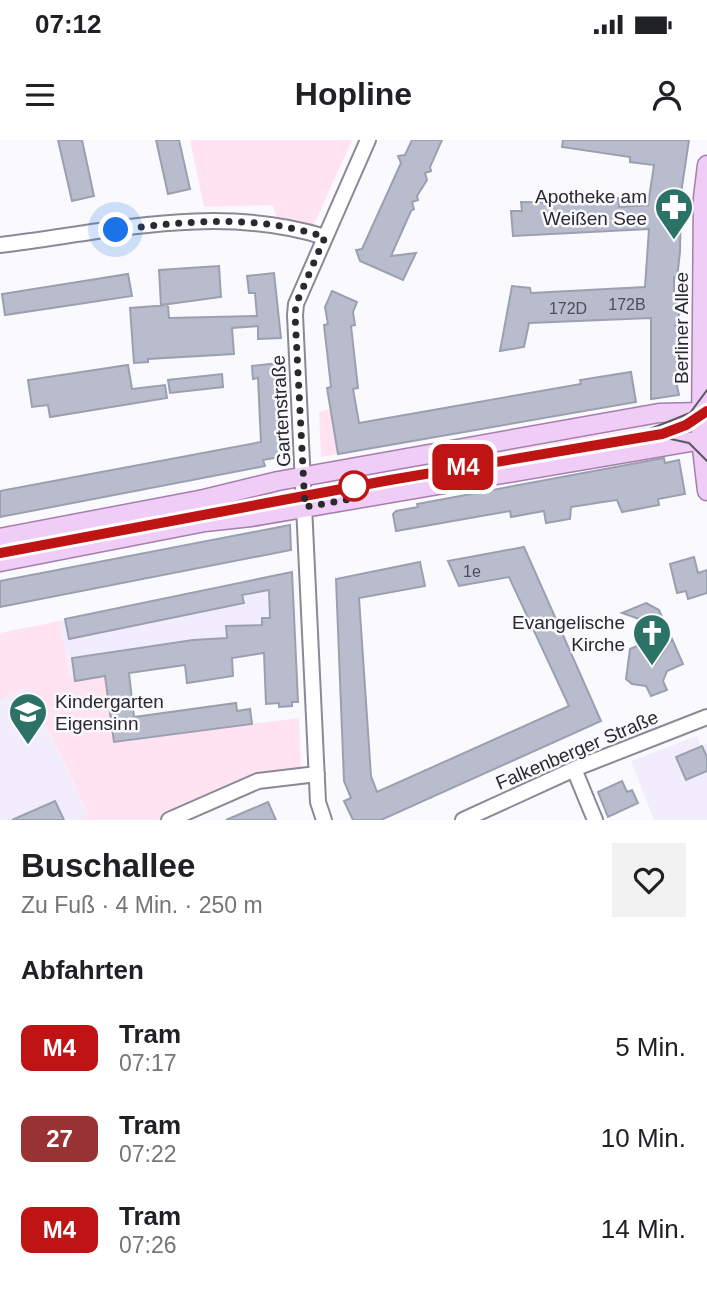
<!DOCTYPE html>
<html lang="de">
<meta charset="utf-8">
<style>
body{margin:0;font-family:Arial,sans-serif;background:#f2f2f2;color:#202124;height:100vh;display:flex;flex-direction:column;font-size:26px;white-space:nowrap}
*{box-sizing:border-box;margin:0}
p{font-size:23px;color:#757577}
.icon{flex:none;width:38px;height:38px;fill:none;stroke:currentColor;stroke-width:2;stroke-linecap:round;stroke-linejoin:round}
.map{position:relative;height:680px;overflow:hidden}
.sheet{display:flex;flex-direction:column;background:#fff;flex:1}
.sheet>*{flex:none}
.badge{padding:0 14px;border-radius:10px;font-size:24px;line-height:46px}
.you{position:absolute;width:35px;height:35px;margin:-18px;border:5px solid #fff;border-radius:50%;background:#1a73e8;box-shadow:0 0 0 10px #1a73e833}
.map>.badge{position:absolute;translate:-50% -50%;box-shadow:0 0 0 4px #fff}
h2{padding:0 21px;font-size:26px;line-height:63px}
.round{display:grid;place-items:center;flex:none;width:74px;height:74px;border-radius:0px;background:#f2f2f2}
.summary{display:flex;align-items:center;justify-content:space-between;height:119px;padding:0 21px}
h1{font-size:33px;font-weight:800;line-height:52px}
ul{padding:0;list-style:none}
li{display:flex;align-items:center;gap:21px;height:91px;padding:0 21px}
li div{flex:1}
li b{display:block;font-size:26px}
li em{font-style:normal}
li .badge{min-width:77px;font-weight:700;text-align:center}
.status{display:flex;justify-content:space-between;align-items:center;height:49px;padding:0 35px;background:#fff;direction:ltr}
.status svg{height:19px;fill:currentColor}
header{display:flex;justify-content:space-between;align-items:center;height:91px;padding:0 21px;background:#fff;font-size:32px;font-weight:800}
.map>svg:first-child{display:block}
.built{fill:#f1edfc}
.green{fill:#ffe3f1}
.building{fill:#b8bccd;stroke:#9ba0b0;stroke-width:2}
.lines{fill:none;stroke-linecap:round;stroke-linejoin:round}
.minor-casing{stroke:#8c8898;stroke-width:18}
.major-casing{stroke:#a57ead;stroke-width:21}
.minor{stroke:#fff;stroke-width:14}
.major{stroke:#f0cdf6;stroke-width:18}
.tram{stroke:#5a585e;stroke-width:2}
.line-casing{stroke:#fff;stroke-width:16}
.line{stroke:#be1414;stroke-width:10}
.walk{stroke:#2b2930;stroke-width:7;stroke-dasharray:0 12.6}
.stop-dot{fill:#fff;stroke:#be1414;stroke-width:3.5}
.labels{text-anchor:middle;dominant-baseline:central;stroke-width:5;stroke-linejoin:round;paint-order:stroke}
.number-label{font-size:16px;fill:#4e4e57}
.poi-label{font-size:19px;fill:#2b2930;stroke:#faf9fd;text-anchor:end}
.street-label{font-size:19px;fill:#2b2930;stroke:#faf9fd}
</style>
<div class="status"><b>07:12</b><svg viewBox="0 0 49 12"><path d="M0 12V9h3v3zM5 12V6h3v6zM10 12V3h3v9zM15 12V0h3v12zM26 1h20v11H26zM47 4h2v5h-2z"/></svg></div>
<header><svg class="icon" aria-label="menu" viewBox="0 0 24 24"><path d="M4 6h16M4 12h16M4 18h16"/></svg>Hopline<svg class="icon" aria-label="person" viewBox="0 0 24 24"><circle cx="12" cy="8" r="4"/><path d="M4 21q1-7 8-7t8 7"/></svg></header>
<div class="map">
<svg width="707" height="680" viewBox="0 0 707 680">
<rect width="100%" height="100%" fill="#faf9fd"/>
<!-- built -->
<path class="built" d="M665 281 668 294 632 303 626 297 624 291Z
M497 312 499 324 314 356 313 343Z
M292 432 296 508 71 541 60 481Z
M29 548 88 675 78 680H0V560Z
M697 596 701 606 707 604V680H654L631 621Z"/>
<!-- green -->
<path class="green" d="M190 0H352L314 85 277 78 273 65 204 67Z
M331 269 338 314 321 317 319 272Z
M624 291 626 296H630L632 303 506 328 505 322 499 324 497 312Z
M273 346 274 369 0 417V402Z
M60 481 70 537H74L76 541 105 536 114 602 299 578 301 630 240 642 159 680H78L88 674 29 548 0 560V493Z"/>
<!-- building -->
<path class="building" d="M58 0H82L94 56 72 61Z
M156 0H179L190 49 168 54Z
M412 0H442L430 27 431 31 425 33 427 40 417 56 418 60 412 62 414 69 411 71 391 116 416 113 403 140 360 121 356 110 362 109 401 23 398 16 405 15Z
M563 0H689L681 53 680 112 677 138 674 137V159L681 169 675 185H682L680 236 675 237 679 255 651 259V178L529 183 524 207 500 211 512 146 530 148 531 153 645 147 649 89 513 96 511 71H522L521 62 570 63 618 58 619 67 648 65 654 25 630 22V17L562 7Z
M219 126 221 157 161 165 159 130Z
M274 133 281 198 258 199V186L232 188 234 214 148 219V222L134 223 130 168 168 165 169 178 257 176 255 153H249L247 136Z
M128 134 132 156 5 175 2 154Z
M332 151 357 162 353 172 355 185 351 186 358 248 353 249 359 283 581 244 580 240 631 232 636 262 338 314 327 248 331 247 324 185 328 184 325 167Z
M278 223 283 245 286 316 263 320 265 326 0 377V351L261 302 258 238 253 239 252 226Z
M128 225 132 249 165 245 167 258 50 277 48 265 32 267 28 240Z
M222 234 223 247 170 253 168 240Z
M664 318 665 323 679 320 685 354 658 359 659 365 622 372 617 360 603 362 571 367 570 379 546 383 544 371 511 377 510 371 396 391 393 374 396 371 418 367 417 364Z
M290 385 291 410 0 467V441Z
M524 407 601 581 381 680H353L344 661 351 658 344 641 336 439 420 422 425 446 359 458 371 636 377 652 569 566 509 437 459 446 448 421Z
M694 417 698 433 707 430V453L688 459 686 451 677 453 670 424Z
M292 432 298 562H292V566L279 567V563L266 564 264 513 232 518 233 536 187 543 185 525 129 533 134 577 236 563 237 571 250 569 252 584 114 602 105 536 75 541 72 518 193 500 227 498 226 486 262 485V478H270L269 450 242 455 244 463 69 499 65 479Z
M646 463 659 470 667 489 622 473Z
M672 499 683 524 667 531 663 541 667 550 651 556 646 546 632 544 626 539 630 509 646 502 655 524Z
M702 606 707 617V631L686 640 676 617Z
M622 641 627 652 632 650 638 663 608 677 598 652Z
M55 661 64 680H12Z
M268 662 276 680H226Z"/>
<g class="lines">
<defs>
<path id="minor" d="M0 105C107 92 219 63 325 97
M574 629 595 680
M169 680 258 641 317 634
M324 680 318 662 295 175 296 164 368 0
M463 680 579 627 707 577"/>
<path id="major" d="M707 25 703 58 701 300 707 351
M0 398 204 359 278 341 659 273 701 272 707 279
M0 422 205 382 251 377 707 299"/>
</defs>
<!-- minor casing -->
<use href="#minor" class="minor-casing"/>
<!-- major casing -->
<use href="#major" class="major-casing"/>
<!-- minor -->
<use href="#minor" class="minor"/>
<!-- major -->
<use href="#major" class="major"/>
<!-- tram -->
<path class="tram" d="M686 285 707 271
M645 291 690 273 707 250
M0 413 390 339 657 296 689 303 707 321"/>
</g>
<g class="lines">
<defs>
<path id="line" d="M0 413 390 340 662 294 686 285 707 271"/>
</defs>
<!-- line casing -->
<use href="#line" class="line-casing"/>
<!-- line -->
<use href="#line" class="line"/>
<!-- walk -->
<path class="walk" d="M116 90C188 81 255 74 325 97L296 164 295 175 305 367 351 359 354 346"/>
</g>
<!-- icons -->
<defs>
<symbol id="pharmacy-pin" viewBox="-11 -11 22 30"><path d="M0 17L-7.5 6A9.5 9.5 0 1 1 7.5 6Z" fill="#2c7267" stroke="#faf9fd"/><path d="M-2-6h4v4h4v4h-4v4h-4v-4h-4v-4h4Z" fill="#fff"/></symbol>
<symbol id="church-pin" viewBox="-11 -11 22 30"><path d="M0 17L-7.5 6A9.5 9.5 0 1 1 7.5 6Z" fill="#2c7267" stroke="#faf9fd"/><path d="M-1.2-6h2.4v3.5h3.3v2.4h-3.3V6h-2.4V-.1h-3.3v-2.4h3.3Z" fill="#fff"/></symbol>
<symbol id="school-pin" viewBox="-11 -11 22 30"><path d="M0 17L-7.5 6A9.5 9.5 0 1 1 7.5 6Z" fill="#2c7267" stroke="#faf9fd"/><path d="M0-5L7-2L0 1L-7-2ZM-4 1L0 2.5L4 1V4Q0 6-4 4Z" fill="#fff"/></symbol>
</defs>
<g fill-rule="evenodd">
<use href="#pharmacy-pin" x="652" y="45" width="44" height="60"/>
<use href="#church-pin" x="630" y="471" width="44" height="60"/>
<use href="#school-pin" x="6" y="550" width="44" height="60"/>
</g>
<!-- markers -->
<circle class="stop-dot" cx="354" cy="346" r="14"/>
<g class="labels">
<!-- number labels -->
<g class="number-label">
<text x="627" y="164">172B</text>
<text x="568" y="168">172D</text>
<text x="472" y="431">1e</text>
</g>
<!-- poi labels -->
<g class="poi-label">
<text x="647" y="56">Apotheke am<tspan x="647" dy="22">Weißen See</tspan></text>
<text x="625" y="482">Evangelische<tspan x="625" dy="22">Kirche</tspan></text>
<text x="55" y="561" text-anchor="start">Kindergarten<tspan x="55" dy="22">Eigensinn</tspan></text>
</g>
<!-- street labels -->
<g class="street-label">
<text transform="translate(681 188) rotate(-90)">Berliner Allee</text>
<text transform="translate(281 271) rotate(-93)">Gartenstraße</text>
<text transform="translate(577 610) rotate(-23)">Falkenberger Straße</text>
</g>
</g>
</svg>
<div class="you" style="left:116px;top:90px"></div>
<b class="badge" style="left:463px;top:327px;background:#be1414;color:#fff">M4</b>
</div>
<section class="sheet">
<div class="summary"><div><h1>Buschallee</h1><p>Zu Fuß · 4 Min. · 250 m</p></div><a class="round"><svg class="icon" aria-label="heart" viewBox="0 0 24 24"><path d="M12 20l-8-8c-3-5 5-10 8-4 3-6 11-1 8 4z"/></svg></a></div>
<h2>Abfahrten</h2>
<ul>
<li><span class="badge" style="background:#be1414;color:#fff">M4</span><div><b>Tram</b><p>07:17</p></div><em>5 Min.</em></li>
<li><span class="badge" style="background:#933;color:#fff">27</span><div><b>Tram</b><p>07:22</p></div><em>10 Min.</em></li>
<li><span class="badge" style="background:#be1414;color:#fff">M4</span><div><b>Tram</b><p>07:26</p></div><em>14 Min.</em></li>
</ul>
</section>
